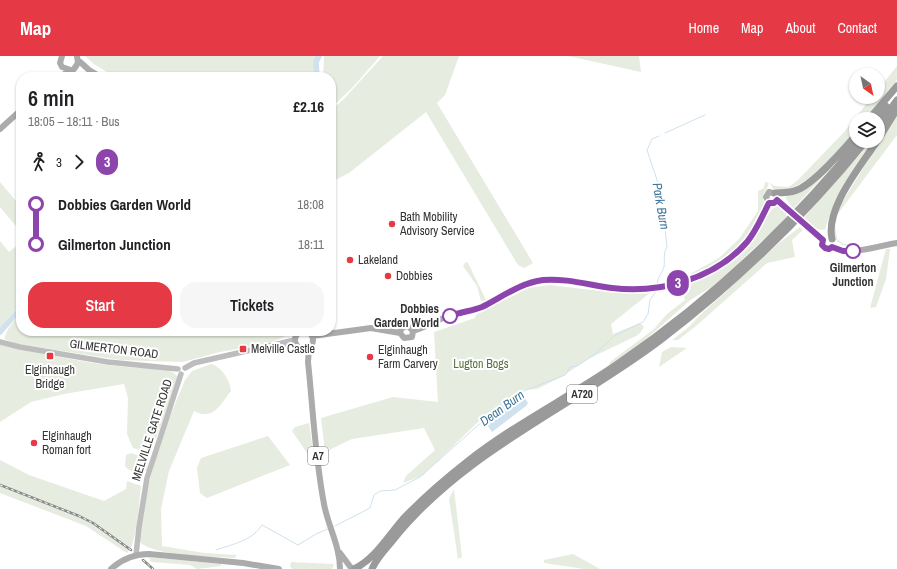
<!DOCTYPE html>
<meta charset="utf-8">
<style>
body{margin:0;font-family:"Archivo Narrow",sans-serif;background:#f6f6f6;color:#202124;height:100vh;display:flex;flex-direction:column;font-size:15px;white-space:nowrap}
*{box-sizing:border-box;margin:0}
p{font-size:13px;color:#757577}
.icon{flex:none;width:22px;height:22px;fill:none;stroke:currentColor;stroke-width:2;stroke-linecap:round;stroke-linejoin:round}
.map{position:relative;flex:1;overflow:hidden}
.details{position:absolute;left:16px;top:16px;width:320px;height:264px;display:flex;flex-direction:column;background:#fff;border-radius:16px;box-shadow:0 1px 3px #0004}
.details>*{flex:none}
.badge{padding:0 8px;border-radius:13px;font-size:14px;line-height:26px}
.needle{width:26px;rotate:147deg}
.fabs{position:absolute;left:849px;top:12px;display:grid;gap:8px}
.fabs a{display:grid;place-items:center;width:36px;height:36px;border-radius:50%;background:#fff;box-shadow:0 1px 3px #0004;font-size:20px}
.map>.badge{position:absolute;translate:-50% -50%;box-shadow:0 0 0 2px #fff}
.legs{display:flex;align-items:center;gap:6px;height:44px;padding:0 12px;font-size:13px}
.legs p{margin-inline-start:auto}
.headline{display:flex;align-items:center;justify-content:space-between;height:68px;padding:0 12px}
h1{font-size:22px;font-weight:600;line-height:30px}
.cta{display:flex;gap:8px;margin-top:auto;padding:8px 12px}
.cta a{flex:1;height:46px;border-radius:16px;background:#e63946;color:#fff;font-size:16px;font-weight:600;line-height:46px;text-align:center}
.cta a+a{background:#f6f6f6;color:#202124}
ul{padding:0 12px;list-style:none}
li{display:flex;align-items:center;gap:14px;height:40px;font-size:15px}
li i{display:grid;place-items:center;width:6px;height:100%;margin:0 5px;background:currentColor}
li i::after{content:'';width:10px;height:10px;margin:-5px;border:3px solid;border-radius:50%;background:#fff}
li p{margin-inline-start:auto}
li:first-child i{background:linear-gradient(#0000 50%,currentColor 0)}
li:last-child i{background:linear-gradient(currentColor 50%,#0000 0)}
header{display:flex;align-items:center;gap:24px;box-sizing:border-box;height:56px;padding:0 20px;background:#e63946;color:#fff}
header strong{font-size:19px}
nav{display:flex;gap:22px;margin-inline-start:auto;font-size:14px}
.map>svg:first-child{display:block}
.green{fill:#e6ecdf}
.water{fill:#cfe2ee}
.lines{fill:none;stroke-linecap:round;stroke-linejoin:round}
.stream{stroke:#cfe2ee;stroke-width:1}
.river{stroke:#cfe2ee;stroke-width:5.5}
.secondary{stroke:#bdbdbd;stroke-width:5.5}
.primary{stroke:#ababab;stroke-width:6}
.highway{stroke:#9a9a9a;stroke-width:7}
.rail-casing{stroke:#888;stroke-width:2.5}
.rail{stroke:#fff;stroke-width:1;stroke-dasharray:3;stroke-linecap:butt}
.primary-bridge{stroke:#ababab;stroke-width:6}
.line-1-casing{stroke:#fff;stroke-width:9}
.line-1{stroke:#8e44ad;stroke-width:6}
.poi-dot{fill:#e63946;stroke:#fff;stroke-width:1.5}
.stop-1-dot{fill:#fff;stroke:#8e44ad;stroke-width:2}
.labels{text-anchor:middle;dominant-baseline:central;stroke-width:4;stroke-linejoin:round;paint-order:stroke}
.shield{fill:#fff;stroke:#707070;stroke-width:1}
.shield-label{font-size:11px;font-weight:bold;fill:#333}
.poi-label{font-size:12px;fill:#333;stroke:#fff;text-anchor:start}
.stop-label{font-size:12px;font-weight:bold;fill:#333;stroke:#fff}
.street-label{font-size:12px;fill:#333;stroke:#fff}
.park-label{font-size:12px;fill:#56703f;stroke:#fff}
.water-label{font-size:13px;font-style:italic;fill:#3f7597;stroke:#fff}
</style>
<header>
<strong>Map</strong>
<nav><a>Home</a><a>Map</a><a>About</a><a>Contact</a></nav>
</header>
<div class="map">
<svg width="897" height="513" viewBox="0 0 897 513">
<rect width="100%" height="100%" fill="#fff"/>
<!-- green -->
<path class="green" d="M85 0H317L315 6V21H115L94 8Z
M324 0H380L353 31 331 52V21H323Z
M383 0H459L445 39 437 47 533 207 524 212 518 209 426 56 349 117 331 126V54L343 44Z
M568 0H639L641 16Z
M897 10V24L865 63H856V74C840 92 799 145 772 132L771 127 774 130 789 131 799 123 844 76 872 41H878V34Z
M897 57V79L837 159 835 170 837 183 844 188H853L855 191 842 189 836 184 833 178 838 153Z
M870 87 872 89C853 116 834 141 825 174L816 173 803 163Z
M831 109 833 110 793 153 785 141C805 136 816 124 831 109Z
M0 126 21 151V176L0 151Z
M765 126 769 127C768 132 764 136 763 140 763 144 765 148 764 152 755 189 715 214 681 223L719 202 739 183 758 155V135L764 132Z
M777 150 786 157 787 161 781 167 716 228 689 245 643 286 609 310 610 306 654 273 667 258 685 244 683 239 677 233 678 230C703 223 725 213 744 194 753 185 769 152 777 150Z
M800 171 803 174 792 184 795 201 767 207 696 270 678 284H672L689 271 699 260 779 187Z
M0 185 9 196 21 186V247L0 272Z
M886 193H890L886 223 876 251 870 252Z
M466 206 468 207 486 244 481 245 477 230 463 210Z
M550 229 617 237 651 236 611 268 613 278 640 267 644 271 641 276 636 280 588 303 563 320 537 333 521 334 477 367 422 420 403 427 406 420 435 394 424 372 352 383 325 396 321 362 393 341 438 346 434 276 475 262 476 259 528 232Z
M21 256V275H287L284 281 269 287 220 296 183 306 120 304 18 288 4 283 8 273Z
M0 288C47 298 94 310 142 312 154 312 171 311 179 322L152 393 144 395 133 392 127 378 128 342 124 328 64 338 31 346 0 366Z
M671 291 687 292 659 311 662 296Z
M211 308C222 311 230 324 231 335 220 349 213 365 194 355L169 415 161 453 162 490 204 497 237 499 235 502C215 501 150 500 139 485L147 434 161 382 185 324 192 315Z
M309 367 314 401H310L292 375 295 371Z
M268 380 290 409 207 442 200 437 197 412 201 402Z
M131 397 145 402 148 406 147 414 143 417 129 414 125 410 126 399Z
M0 404 29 419 104 445 126 433 127 425 141 430C139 445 137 489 127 497L86 470 0 437Z
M454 433 462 501 458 503 449 443Z
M573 498 600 513H584L544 507V504Z
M149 501 221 508V510L197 513 190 509 151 506Z
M291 506 333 508 334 509 332 513H292L290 510Z"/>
<!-- water -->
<path class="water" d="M520 335 528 347 526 350 492 376 483 363Z"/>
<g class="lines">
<!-- stream -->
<path class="stream" d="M665 77 705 59
M657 229C657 221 662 218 664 211 665 204 663 197 667 191L661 136 647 94 652 83 659 80
M521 336 565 319 570 311 577 310 595 298 614 280 643 266 648 258 650 244 657 234
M335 470 370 452 374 439 380 435 395 434 420 421 484 364
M216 494C233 488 252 485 262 469L298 489 316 478 328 473"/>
<!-- river -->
<path class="river" d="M317 21 316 6 319 0
M0 276 21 252"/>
<!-- secondary -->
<path class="secondary" d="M0 286 20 291 108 306 178 313
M285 289H296
M185 312 194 307 295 284
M136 499 139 471 147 422 181 318"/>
<!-- primary -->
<path class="primary" d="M62 0 60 7 62 11 71 14
M78 4 89 14 101 21
M59 21 74 13 78 7 77 0
M0 73 21 54
M777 144 788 153
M769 147 766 141 769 136 776 138 777 144
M806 171 823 184
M823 184 822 189 825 192 829 193 833 191
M833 191C853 200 876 190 897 187
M295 284a9 9 0 1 1 18 0a9 9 0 1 1-18 0Z
M413 275C426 271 437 264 449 260 460 256 471 255 482 251 502 242 520 227 542 224 565 222 589 229 611 232 659 238 715 223 747 186 757 174 762 160 769 147
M400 277 404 282 412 281 413 275
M400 277 401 273 406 270 409 271 413 275
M312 280 371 272 400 277
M309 292 308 306C313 353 315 401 324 448 328 470 340 490 340 513
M340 497 352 513
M111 513C122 503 134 498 149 498L243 507 279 513"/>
<!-- highway -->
<path class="highway" d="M869 63 897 30
M876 63 886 50
M878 70 897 44
M878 84 897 53
M775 137C782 137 790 137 797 134 815 127 843 94 856 79
M832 183C825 152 861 110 877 85
M354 513C375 503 388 480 403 463 423 442 445 423 468 405 515 368 570 341 619 307 709 245 790 170 859 85
M372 513C377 501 386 493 393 484 465 394 573 351 662 283 738 225 806 159 866 85"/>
<defs>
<path id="rail" d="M0 429 79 460 93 467 131 494
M143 504 153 513"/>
</defs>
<!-- rail casing -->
<use href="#rail" class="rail-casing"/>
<!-- rail -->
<use href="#rail" class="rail"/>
<!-- primary-bridge -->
<path class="primary-bridge" d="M788 153 806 171"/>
</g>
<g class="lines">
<defs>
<path id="line-1" d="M450 260C460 256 472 255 482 251 502 241 520 227 543 224 566 222 589 229 612 232 659 238 715 223 747 186 757 174 762 160 769 147H774L777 144 823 184 822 189 825 192 829 193 832 191 843 195H853"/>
</defs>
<!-- line-1 casing -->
<use href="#line-1" class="line-1-casing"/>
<!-- line-1 -->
<use href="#line-1" class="line-1"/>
</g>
<!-- markers -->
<g class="poi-dot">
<circle cx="392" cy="168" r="4"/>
<circle cx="350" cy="204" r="4"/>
<circle cx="388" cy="220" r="4"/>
<rect x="239" y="289" width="8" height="8" rx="2"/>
<rect x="46" y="296" width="8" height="8" rx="2"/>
<circle cx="370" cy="301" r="4"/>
<circle cx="34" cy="387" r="4"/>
</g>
<g class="stop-1-dot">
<circle cx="853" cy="195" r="7"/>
<circle cx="450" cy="260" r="7"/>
</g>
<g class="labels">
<!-- shield labels -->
<g class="shield">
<rect x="567" y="329" width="30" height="18" rx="3"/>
<rect x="308" y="391" width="20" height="18" rx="3"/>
</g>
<g class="shield-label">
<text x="582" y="338">A720</text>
<text x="318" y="400">A7</text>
</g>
<!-- poi labels -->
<g class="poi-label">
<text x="400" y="161">Bath Mobility<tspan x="400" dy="14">Advisory Service</tspan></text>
<text x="358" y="204">Lakeland</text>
<text x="396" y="220">Dobbies</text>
<text x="251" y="293">Melville Castle</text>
<text x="378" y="294">Elginhaugh<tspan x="378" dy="14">Farm Carvery</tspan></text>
<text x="50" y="314" text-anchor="middle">Elginhaugh<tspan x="50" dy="14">Bridge</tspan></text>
<text x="42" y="380">Elginhaugh<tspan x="42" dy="14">Roman fort</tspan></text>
</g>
<!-- stop labels -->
<g class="stop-label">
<text x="853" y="212">Gilmerton<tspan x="853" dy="14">Junction</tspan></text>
<text x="439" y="253" text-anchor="end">Dobbies<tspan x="439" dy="14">Garden World</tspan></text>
</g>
<!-- street labels -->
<g class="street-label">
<text transform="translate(114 293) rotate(7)">GILMERTON ROAD</text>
<text transform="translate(152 374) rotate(-72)">MELVILLE GATE ROAD</text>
</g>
<!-- park labels -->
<g class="park-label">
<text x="481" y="308">Lugton Bogs</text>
</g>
<!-- water labels -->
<g class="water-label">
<text transform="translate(661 150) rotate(80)">Park Burn</text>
<text transform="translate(502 352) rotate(-36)">Dean Burn</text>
</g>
</g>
</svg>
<div class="fabs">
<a><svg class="needle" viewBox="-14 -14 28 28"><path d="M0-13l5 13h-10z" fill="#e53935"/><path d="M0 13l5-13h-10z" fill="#757577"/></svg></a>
<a><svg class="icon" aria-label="layers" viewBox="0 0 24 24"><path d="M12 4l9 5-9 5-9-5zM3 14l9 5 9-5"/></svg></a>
</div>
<b class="badge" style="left:678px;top:227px;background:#8e44ad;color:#fff">3</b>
<section class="details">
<div class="headline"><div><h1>6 min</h1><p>18:05 – 18:11 · Bus</p></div><b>£2.16</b></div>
<div class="legs"><svg class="icon" aria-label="walk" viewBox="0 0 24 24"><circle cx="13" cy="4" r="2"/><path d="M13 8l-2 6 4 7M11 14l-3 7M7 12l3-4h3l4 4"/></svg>3<svg class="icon" aria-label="forward" viewBox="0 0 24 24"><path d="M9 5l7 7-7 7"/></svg><b class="badge" style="background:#8e44ad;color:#fff">3</b></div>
<ul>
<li><i style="color:#8e44ad"></i><b>Dobbies Garden World</b><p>18:08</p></li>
<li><i style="color:#8e44ad"></i><b>Gilmerton Junction</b><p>18:11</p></li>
</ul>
<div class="cta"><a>Start</a><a>Tickets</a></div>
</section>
</div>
